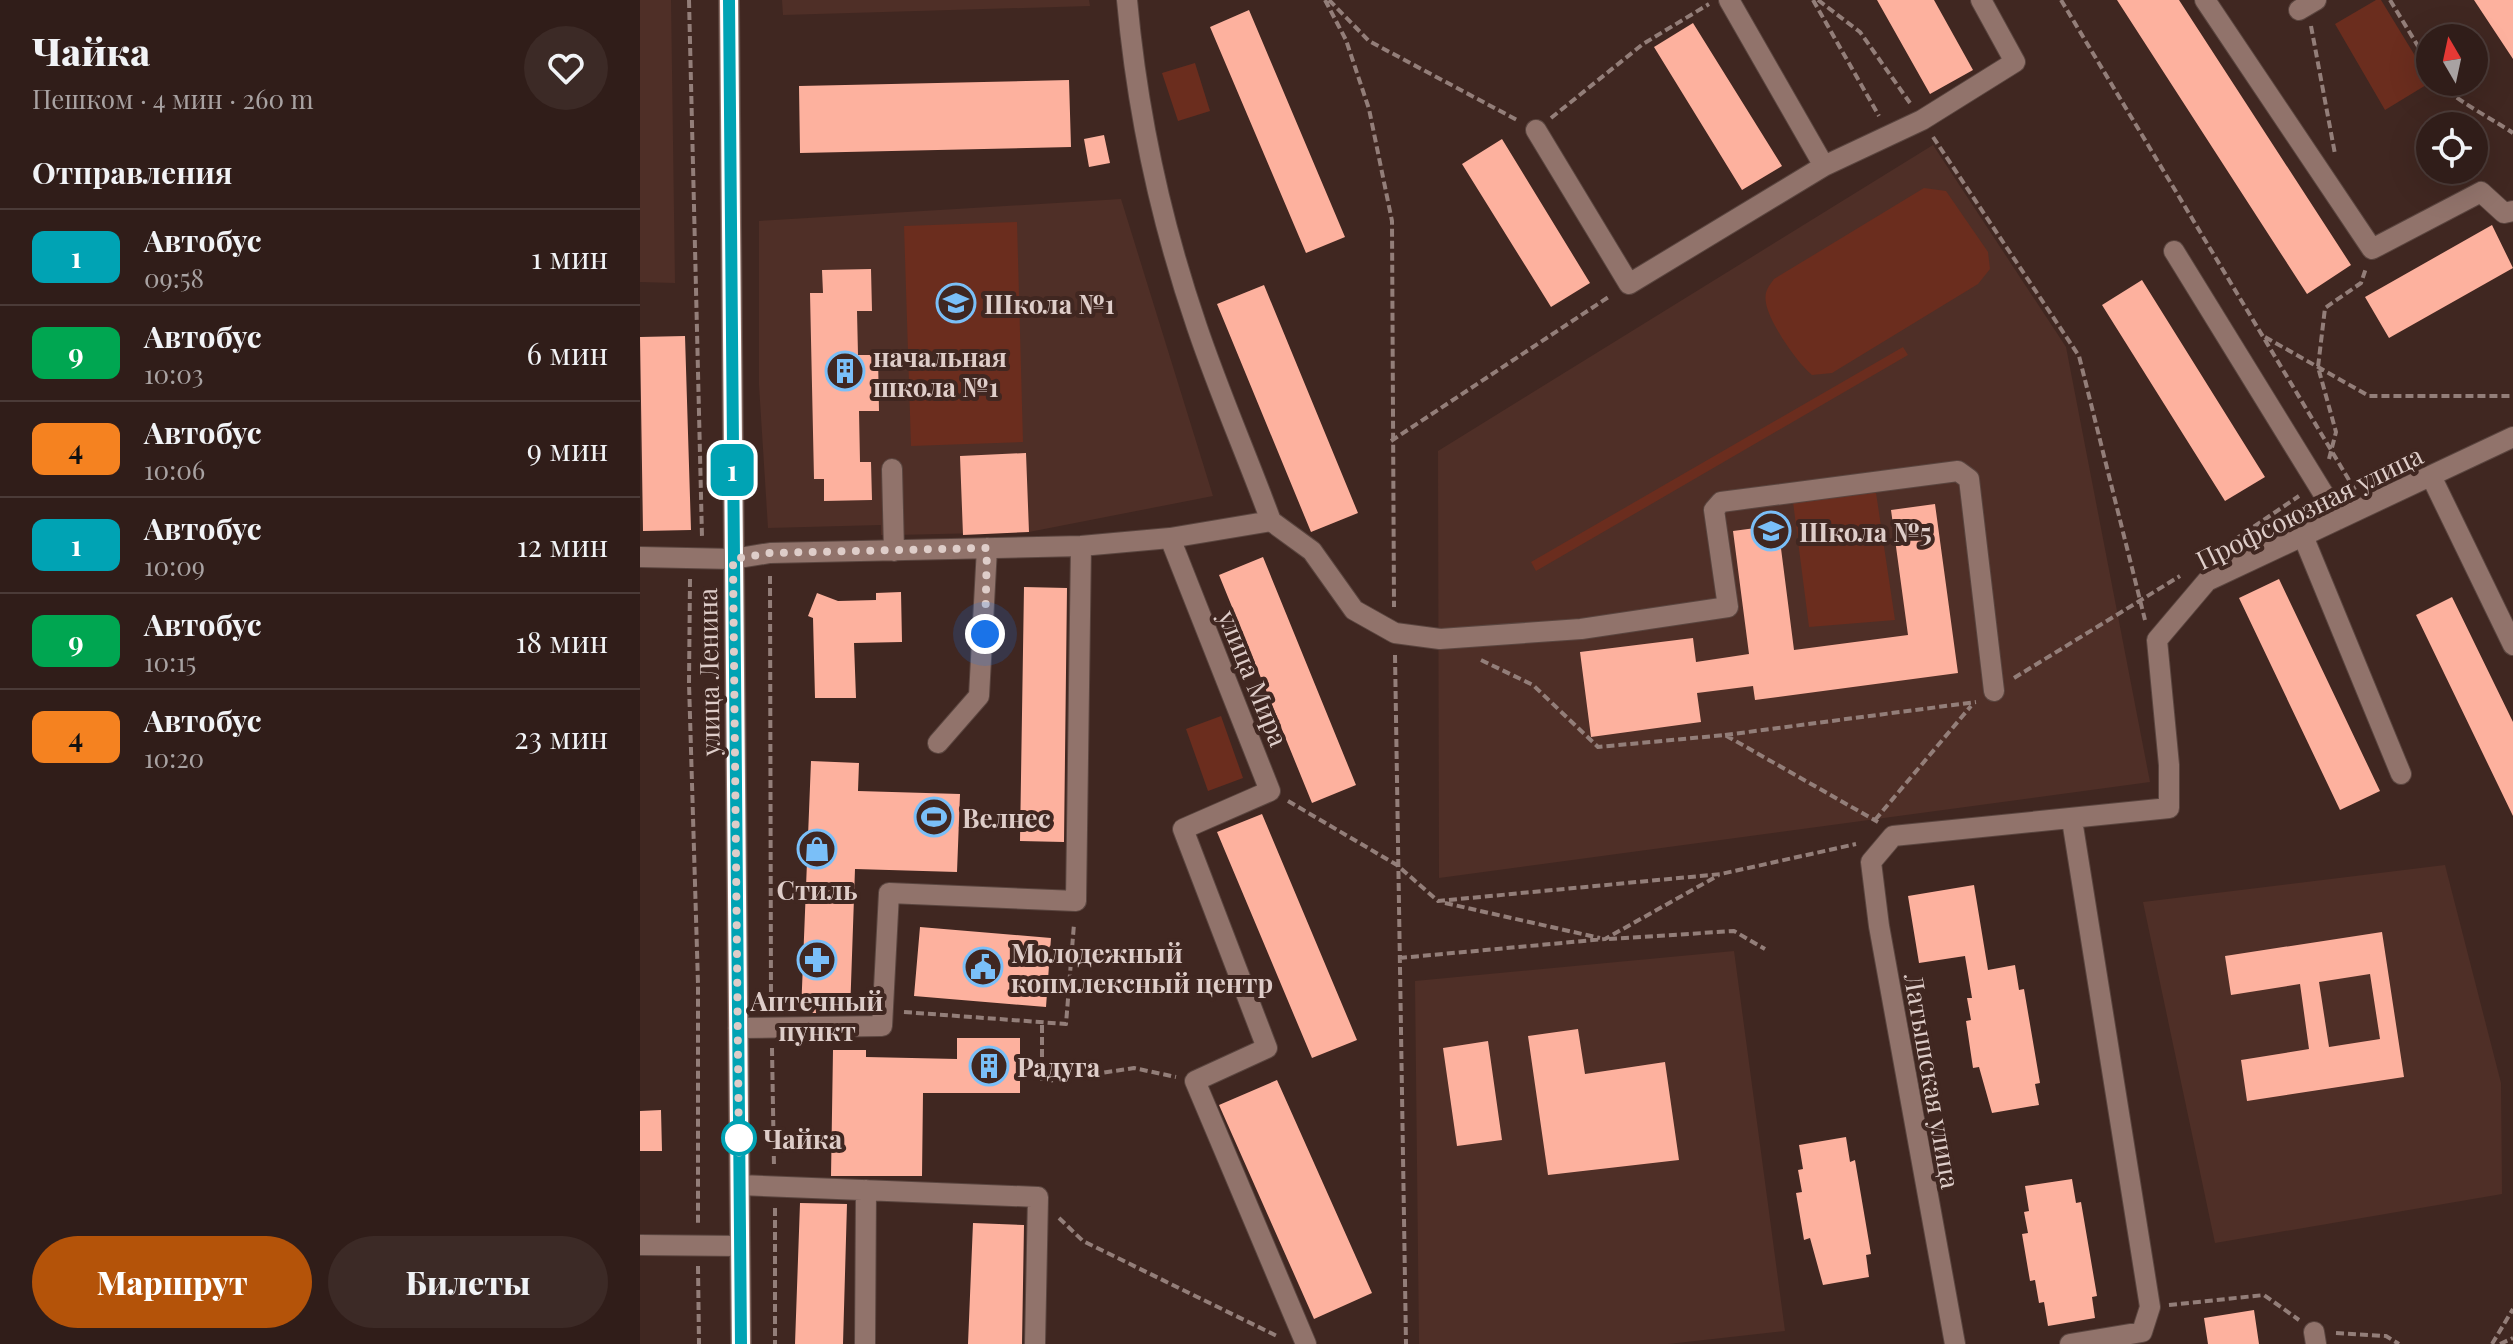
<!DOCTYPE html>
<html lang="ru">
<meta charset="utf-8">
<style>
body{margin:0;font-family:"Playfair Display",serif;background:#3c2a26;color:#f1f3f6;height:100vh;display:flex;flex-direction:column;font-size:30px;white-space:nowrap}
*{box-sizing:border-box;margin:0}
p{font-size:26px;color:#a8a2a2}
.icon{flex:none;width:44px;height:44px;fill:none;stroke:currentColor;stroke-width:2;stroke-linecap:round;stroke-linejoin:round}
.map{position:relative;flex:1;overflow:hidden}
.sheet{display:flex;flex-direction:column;background:#301d19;width:640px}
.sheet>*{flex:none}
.badge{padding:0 16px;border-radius:12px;font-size:28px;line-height:52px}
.needle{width:52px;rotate:351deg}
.buttons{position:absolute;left:1776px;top:24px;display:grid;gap:16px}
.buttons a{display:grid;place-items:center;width:72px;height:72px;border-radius:50%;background:#301d19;box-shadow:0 8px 32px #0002,0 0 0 2px #4b3b38;font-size:40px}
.you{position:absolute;width:40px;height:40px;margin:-20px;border:6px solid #fff;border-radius:50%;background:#1a73e8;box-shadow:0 0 0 12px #1a73e833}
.map>.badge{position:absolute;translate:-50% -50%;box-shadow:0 0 0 4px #fff}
h2{padding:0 32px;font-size:30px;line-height:72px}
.round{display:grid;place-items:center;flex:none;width:84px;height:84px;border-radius:42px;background:#3c2a26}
.summary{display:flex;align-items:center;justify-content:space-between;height:136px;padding:0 32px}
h1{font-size:38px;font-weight:800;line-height:60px}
.primary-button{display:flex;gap:16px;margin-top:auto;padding:16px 32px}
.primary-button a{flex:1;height:92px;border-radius:48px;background:#b45309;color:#fff;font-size:32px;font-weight:800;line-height:92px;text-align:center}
.primary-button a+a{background:#3c2a26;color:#f1f3f6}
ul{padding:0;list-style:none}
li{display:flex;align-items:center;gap:24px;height:96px;padding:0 32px;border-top:2px solid #4b3b38}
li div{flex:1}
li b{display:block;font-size:30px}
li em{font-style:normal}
li .badge{min-width:88px;font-weight:700;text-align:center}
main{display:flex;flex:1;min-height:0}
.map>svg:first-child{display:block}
.built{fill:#4f2f27}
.green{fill:#6b2d1e}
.building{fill:#fdb19e;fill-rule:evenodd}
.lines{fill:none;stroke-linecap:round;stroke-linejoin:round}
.minor-casing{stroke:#5a453f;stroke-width:22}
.path{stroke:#937e79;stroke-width:4;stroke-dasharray:8 4;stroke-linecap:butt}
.minor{stroke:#91736b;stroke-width:20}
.line-casing{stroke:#fff;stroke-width:18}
.line{stroke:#00a3b4;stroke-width:12}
.walk{stroke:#decdc9;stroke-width:8;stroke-dasharray:0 14.4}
.stop-dot{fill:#fff;stroke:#00a3b4;stroke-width:4}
.labels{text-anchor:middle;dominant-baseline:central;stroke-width:8;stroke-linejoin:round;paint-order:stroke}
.poi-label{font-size:26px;font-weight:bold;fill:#decdc9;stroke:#402721;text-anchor:start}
.street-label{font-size:26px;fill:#decdc9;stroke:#402721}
.stop-label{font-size:26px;font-weight:bold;fill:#decdc9;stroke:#402721;text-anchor:start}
</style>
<main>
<section class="sheet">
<div class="summary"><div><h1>Чайка</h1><p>Пешком · 4 мин · 260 m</p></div><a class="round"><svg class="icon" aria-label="heart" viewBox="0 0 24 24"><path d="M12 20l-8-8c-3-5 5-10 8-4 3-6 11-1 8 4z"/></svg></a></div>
<h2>Отправления</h2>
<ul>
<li><span class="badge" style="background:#00a3b4;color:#fff">1</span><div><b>Автобус</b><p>09:58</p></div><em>1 мин</em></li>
<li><span class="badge" style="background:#00a651;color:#fff">9</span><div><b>Автобус</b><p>10:03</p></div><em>6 мин</em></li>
<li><span class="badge" style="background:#f58220;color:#111">4</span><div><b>Автобус</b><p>10:06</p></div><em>9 мин</em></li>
<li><span class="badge" style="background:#00a3b4;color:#fff">1</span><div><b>Автобус</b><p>10:09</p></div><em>12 мин</em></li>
<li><span class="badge" style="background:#00a651;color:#fff">9</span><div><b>Автобус</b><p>10:15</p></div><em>18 мин</em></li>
<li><span class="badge" style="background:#f58220;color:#111">4</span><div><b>Автобус</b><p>10:20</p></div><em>23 мин</em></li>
</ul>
<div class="primary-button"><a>Маршрут</a><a>Билеты</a></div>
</section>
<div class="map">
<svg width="1873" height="1344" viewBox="0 0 1873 1344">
<rect width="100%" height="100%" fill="#402721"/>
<!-- built -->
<path class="built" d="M0 0H31L35 283 0 282Z
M142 0H449L450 6 143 15Z
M1293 145 1426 347 1510 782 799 878 798 451Z
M481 199 573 496 389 532 255 535H241V525L128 528 119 385V221Z
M1805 865 1861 1083 1862 1194 1575 1243 1503 902Z
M1094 951 1145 1331 1028 1344H779L775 981Z"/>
<!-- green -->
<path class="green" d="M1736 0H1741L1791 82 1745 110 1695 24Z
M555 63 570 111 538 121 522 73Z
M1284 188 1306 191 1348 252 1350 269 1338 284 1192 373 1172 375C1157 363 1129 322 1126 303 1124 292 1128 287 1134 279Z
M377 222 383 442 271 446 264 226Z
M1263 347 1268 355 896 571 891 562Z
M1235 486 1255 620 1169 627 1152 494Z
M581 716 603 778 568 791 546 729Z"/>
<!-- building -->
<path class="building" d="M1237 0H1294L1333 70 1290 94Z
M1477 0H1539L1711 265 1667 294Z
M1834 0H1873V59Z
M609 10 705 237 666 253 570 27Z
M1053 23 1142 166 1102 190 1014 47Z
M429 80 431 147 160 153 159 86Z
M464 135 470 163 449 167 444 139Z
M862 139 950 283 911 307 822 164Z
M1852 225 1873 268 1749 338 1725 297Z
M231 269 232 311H217L218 355H238L239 411H219L220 462H231L232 500 184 501V479H174L170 293H183L182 270Z
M1502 280 1625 477 1585 501 1462 305Z
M624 285 718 513 671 532 577 304Z
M45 336 51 530 3 531 0 337Z
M386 453 389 532 323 535 320 456Z
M1295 504 1318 673 1115 700 1113 686 1057 693 1061 722 951 737 940 652 1053 638 1056 662 1109 654 1093 531 1138 525 1154 650 1268 635 1251 510Z
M623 557 716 785 672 803 579 575Z
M1639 579 1740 791 1700 810 1599 598Z
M384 587 427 588 424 842 380 841Z
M261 592 262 642 214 643 216 698H175L173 618 168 616 177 593 198 601 236 600V593Z
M1812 597 1873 722V816L1776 615Z
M171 761 219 763 218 791 320 794 317 872 215 869 210 1013H161Z
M622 814 717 1040 672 1058 577 832Z
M1334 885 1348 970 1375 965 1379 990 1384 989 1400 1083 1395 1084 1399 1105 1352 1113 1339 1067 1333 1068 1326 1021 1331 1020 1327 998H1332L1325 956 1279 963 1268 896Z
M280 927 411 938 406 1007 274 996Z
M1742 932 1764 1077 1607 1101 1601 1060 1669 1049 1660 984 1591 995 1585 956ZM1730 974 1740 1039 1689 1047 1679 982Z
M938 1029 945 1074 1025 1062 1039 1160 908 1175 888 1036Z
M317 1038H380V1093H283L282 1176H191L193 1050H226V1057L317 1059Z
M848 1041 862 1140 817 1146 803 1048Z
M637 1080 732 1293 674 1319 579 1105Z
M21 1110 22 1151H0V1111Z
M1206 1137 1210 1162 1215 1160 1231 1254 1226 1255 1229 1277 1183 1285 1170 1238 1164 1240 1156 1193 1162 1192 1158 1170 1163 1169 1159 1145Z
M1432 1179 1436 1203 1441 1202 1457 1296 1452 1297 1455 1318 1408 1326 1404 1302 1399 1303 1395 1280 1390 1281 1382 1234 1388 1233 1384 1212 1389 1211 1385 1186Z
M160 1203 207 1204 203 1344H155Z
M333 1223 384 1225 382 1344H328Z
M1614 1310 1619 1344H1568L1564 1318Z"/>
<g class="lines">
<defs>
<path id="minor" d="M89 0 101 1344
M487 0C497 110 521 222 557 327 579 392 607 456 631 521L530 538 630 791 543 829 627 1048 555 1081 666 1344
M1089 0 1184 166 1282 120 1375 62 1341 0
M1565 0 1732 249 1841 192 1864 213 1873 211
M1659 10 1676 0
M896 130 989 284 1184 166
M1534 251 1699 519
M252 469 254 551
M1791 476 1873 645
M631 521 672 551 714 610 755 633 800 639 941 629 1088 607 1074 510 1081 502 1318 471 1329 479 1354 691
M1663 536 1761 774
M0 557 93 559 130 553 441 546 530 538
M298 743 339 696 347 548
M98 1028 242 1026 249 893 436 901 441 546
M100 1185 398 1197 395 1344
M0 1245 100 1246
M1674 1332 1676 1344
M225 1344 226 1190
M1315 1344 1239 926 1231 862 1253 836 1529 808V765L1517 640 1567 581 1873 437
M1430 1344 1502 1332 1510 1307 1432 820"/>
</defs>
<!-- minor casing -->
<use href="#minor" class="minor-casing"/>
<!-- path -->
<path class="path" d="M49 0 62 537
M685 0 706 40 729 109 752 221 754 607
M689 0 729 41 877 120
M1173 0 1239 116
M1178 0 1220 32 1270 103
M1421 0 1715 490
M1750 0 1790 66
M1671 26 1695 154
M1799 82C1808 96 1856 121 1873 133
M911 118 1003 44 1069 4
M1293 137 1439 356 1505 620
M1625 337 1729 396H1873
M751 441 970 296
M1689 459 1696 432 1678 367 1685 308 1721 283 1726 268
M1584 547 1659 496
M130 576 131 1007
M50 579 49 683 58 984V1226
M755 655 766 1344
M841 660 893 685 958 747 1085 735 1238 822
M1374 678 1540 576
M1085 735 1336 702
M648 801 757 865 798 901 1081 874 1216 844
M1235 820 1331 706
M805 903 960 938
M969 939 1094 931 1125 949
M759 958 965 939 1079 875
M264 1012 426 1024 434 924
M402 1025V1082L494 1068 536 1077
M132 1048 134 1167
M135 1208V1344
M419 1218 443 1241 639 1337
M58 1266 59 1344
M1529 1305 1624 1295 1659 1320
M1696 1333 1746 1336 1759 1344
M1852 1344 1873 1309
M1860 1344 1873 1338"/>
<!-- minor -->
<use href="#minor" class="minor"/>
</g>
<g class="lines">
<defs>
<path id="line" d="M89 0 101 1344"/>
</defs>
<!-- line casing -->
<use href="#line" class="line-casing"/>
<!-- line -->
<use href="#line" class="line"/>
<!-- walk -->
<path class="walk" d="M99 1138V1154L93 559 130 553 347 548 345 634"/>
</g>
<!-- icons -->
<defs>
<symbol id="school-ring" viewBox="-11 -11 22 22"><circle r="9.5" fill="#402721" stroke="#7abff8" stroke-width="1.5"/><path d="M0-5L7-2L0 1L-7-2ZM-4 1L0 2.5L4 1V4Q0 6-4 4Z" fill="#7abff8"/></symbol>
<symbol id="building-ring" viewBox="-11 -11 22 22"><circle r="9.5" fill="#402721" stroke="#7abff8" stroke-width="1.5"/><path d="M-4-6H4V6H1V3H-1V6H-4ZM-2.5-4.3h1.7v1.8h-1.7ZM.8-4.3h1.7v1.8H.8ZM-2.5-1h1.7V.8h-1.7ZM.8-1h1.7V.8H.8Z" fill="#7abff8"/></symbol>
<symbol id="stadium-ring" viewBox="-11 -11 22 22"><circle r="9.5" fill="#402721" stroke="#7abff8" stroke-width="1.5"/><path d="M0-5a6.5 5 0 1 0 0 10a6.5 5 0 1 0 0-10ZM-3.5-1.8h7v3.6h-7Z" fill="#7abff8"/></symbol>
<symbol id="shop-ring" viewBox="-11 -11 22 22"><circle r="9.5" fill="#402721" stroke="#7abff8" stroke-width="1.5"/><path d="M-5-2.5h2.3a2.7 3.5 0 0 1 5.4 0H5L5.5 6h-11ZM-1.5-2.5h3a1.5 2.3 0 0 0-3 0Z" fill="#7abff8"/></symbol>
<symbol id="pharmacy-ring" viewBox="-11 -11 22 22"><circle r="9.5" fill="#402721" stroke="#7abff8" stroke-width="1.5"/><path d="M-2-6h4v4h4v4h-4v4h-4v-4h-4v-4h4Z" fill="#7abff8"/></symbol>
<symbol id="civic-ring" viewBox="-11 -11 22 22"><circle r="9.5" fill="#402721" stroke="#7abff8" stroke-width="1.5"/><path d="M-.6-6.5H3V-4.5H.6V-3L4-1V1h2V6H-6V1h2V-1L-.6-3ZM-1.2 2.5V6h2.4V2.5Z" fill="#7abff8"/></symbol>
</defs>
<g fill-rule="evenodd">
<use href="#school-ring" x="294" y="281" width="44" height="44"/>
<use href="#building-ring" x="183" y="349" width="44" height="44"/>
<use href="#school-ring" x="1109" y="509" width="44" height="44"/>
<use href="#stadium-ring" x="272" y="795" width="44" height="44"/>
<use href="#shop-ring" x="155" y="827" width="44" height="44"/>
<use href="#pharmacy-ring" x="155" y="938" width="44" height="44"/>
<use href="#civic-ring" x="321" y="945" width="44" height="44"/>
<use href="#building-ring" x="327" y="1044" width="44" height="44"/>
</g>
<!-- markers -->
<circle class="stop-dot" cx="99" cy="1138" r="16"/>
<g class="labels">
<!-- poi labels -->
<g class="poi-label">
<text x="344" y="303">Школа №1</text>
<text x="233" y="356">начальная<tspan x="233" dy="30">школа №1</tspan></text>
<text x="1159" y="531">Школа №5</text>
<text x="322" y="817">Велнес</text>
<text x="177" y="889" text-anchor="middle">Стиль</text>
<text x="371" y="952">Молодежный<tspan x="371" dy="30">копмлексный центр</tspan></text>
<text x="177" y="1000" text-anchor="middle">Аптечный<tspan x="177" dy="30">пункт</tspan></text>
<text x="377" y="1066">Радуга</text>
</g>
<!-- street labels -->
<g class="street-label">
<text transform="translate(1669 507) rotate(-26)">Профсоюзная улица</text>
<text transform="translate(68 672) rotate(-91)">улица Ленина</text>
<text transform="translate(614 678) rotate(68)">улица Мира</text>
<text transform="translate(1293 1081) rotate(80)">Латышская улица</text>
</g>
<!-- stop labels -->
<g class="stop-label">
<text x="123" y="1138">Чайка</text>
</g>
</g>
</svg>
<div class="buttons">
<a><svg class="needle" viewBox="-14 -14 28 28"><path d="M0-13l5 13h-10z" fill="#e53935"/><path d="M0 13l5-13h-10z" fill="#a8a2a2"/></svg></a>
<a><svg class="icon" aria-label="locate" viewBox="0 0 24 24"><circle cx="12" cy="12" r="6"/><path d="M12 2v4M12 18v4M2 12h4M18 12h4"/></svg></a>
</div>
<div class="you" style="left:345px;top:634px"></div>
<b class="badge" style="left:92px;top:470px;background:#00a3b4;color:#fff">1</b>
</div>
</main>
